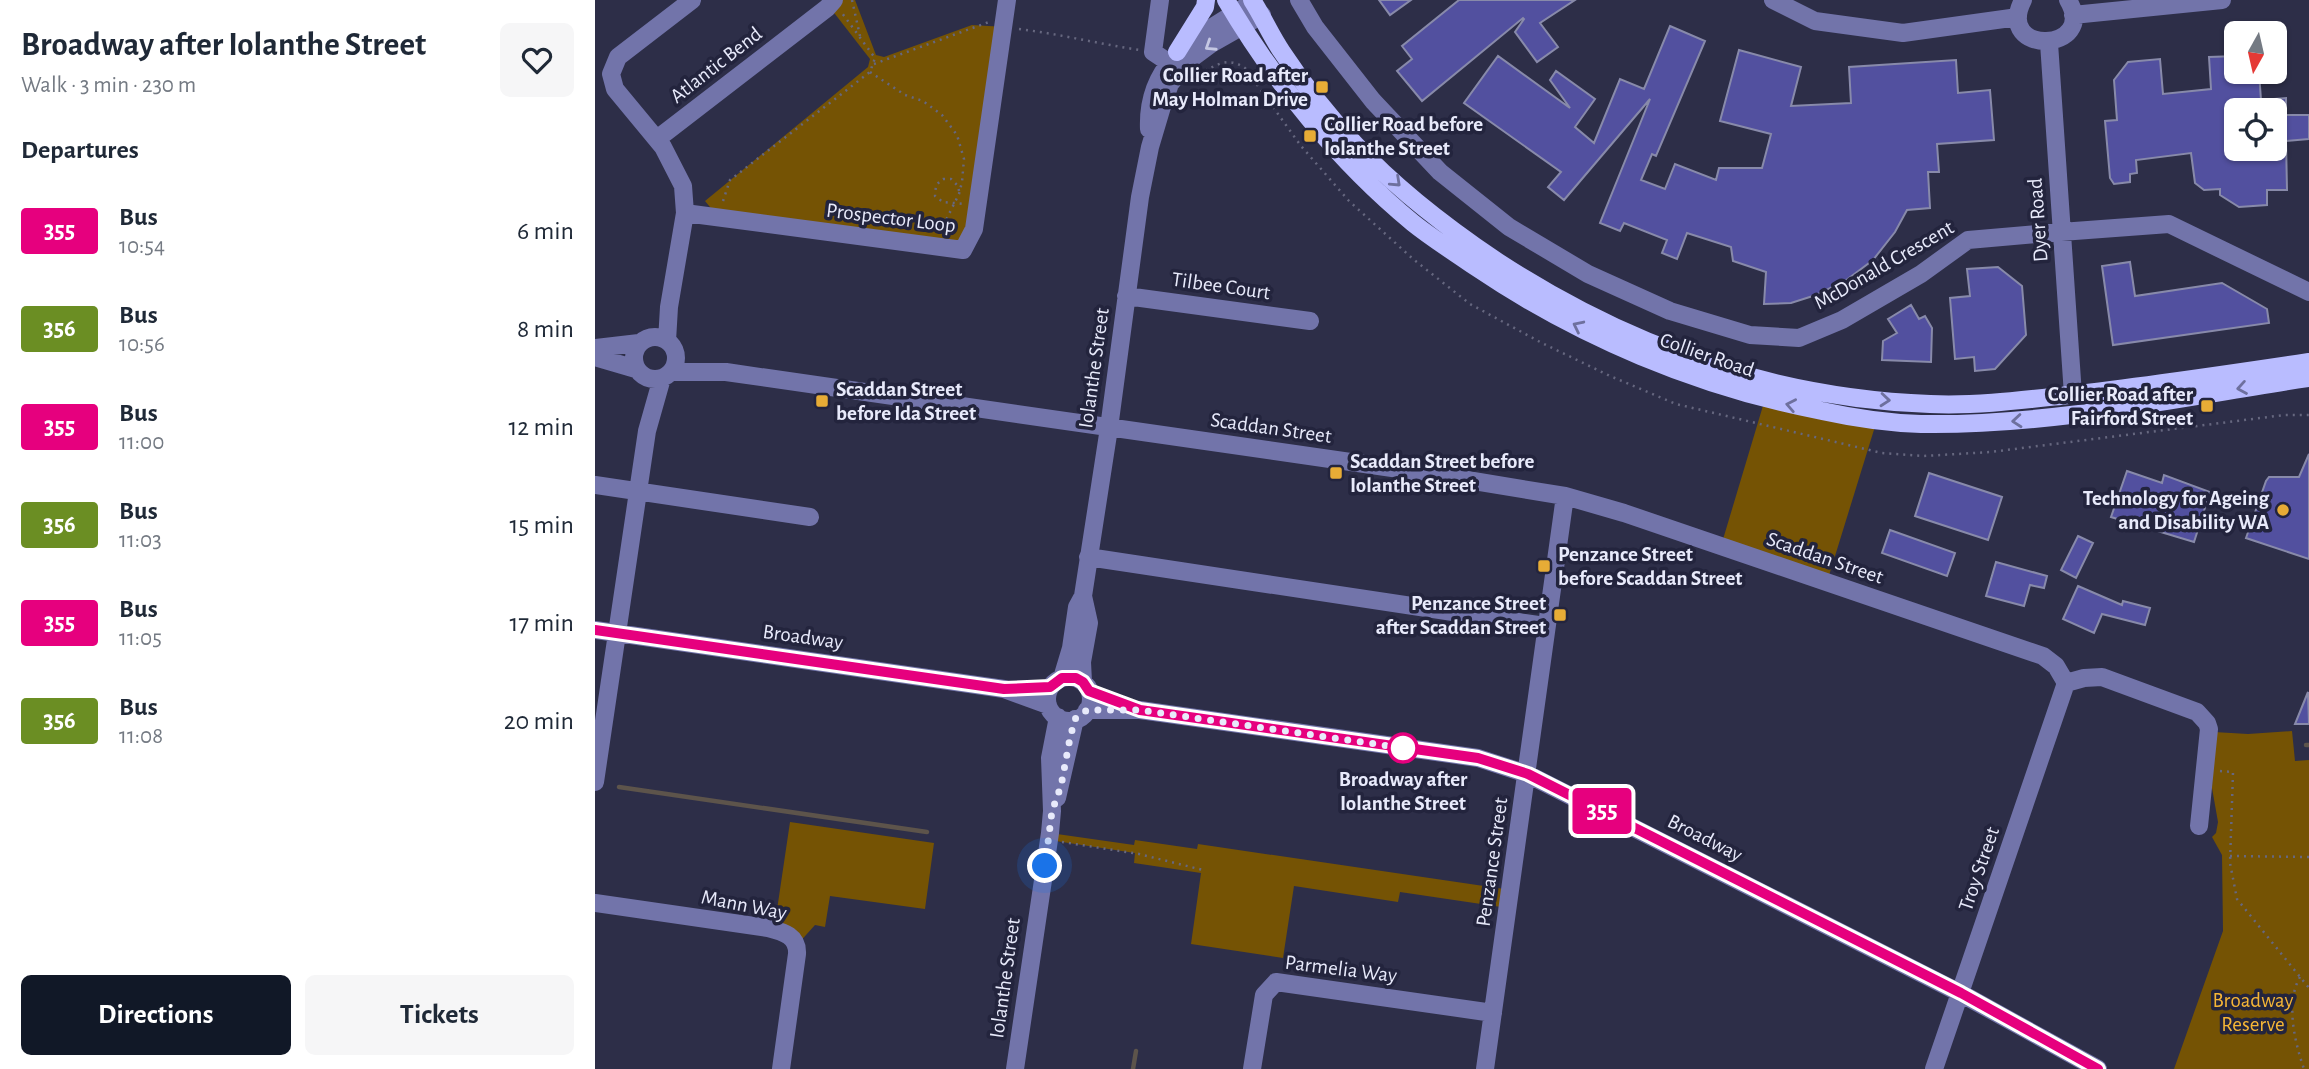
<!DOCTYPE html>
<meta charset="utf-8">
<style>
body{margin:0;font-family:"Alegreya Sans",sans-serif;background:#f6f6f7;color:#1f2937;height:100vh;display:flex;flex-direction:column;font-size:26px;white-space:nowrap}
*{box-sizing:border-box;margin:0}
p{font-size:23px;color:#747a83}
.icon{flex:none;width:38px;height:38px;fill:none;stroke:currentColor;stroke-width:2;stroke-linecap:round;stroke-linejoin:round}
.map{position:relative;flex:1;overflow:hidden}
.side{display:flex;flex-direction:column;background:#fff;width:595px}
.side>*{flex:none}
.badge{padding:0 14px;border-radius:5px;font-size:24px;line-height:46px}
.needle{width:46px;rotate:188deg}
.tools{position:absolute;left:1629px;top:21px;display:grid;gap:14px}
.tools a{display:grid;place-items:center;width:63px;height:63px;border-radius:10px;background:#fff;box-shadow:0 2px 5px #0004;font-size:35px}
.you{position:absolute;width:35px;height:35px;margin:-18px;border:5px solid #fff;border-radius:50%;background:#1a73e8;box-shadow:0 0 0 10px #1a73e833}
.map>.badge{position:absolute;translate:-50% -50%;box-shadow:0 0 0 4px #fff}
h2{padding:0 21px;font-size:26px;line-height:63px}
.round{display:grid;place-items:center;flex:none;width:74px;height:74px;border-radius:10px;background:#f6f6f7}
.summary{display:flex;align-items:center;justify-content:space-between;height:119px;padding:0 21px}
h1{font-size:33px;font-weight:700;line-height:52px}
.primary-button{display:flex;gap:14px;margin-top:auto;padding:14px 21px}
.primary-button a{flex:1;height:80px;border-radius:10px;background:#111827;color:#fff;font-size:28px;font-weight:700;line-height:80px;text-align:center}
.primary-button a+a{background:#f6f6f7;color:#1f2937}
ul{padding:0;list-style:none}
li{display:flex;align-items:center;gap:21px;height:98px;padding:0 21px}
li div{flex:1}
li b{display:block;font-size:26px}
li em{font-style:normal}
li .badge{min-width:77px;font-weight:700;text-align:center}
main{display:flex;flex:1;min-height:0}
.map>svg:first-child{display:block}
.green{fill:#755304}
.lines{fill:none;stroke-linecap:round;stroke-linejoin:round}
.stream{stroke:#5d544b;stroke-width:4.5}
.building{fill:#52509f;stroke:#888aaa;stroke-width:2;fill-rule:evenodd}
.path{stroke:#66677f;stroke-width:2.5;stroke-dasharray:2 5;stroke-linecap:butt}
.minor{stroke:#7274aa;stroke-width:18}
.major{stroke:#b9bcff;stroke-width:18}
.oneway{stroke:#c5c7e3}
.oneway2{stroke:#6e709e}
.line-casing{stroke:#fff;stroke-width:16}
.line{stroke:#e6007e;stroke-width:10}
.walk{stroke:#e8eafb;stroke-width:7;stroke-dasharray:0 12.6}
.poi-dot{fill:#e7ac36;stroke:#23243d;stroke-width:2.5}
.stop-dot{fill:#fff;stroke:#e6007e;stroke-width:3.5}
.labels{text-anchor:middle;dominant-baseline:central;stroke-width:7;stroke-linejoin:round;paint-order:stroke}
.street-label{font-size:21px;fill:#e8eafb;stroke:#23243d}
.poi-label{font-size:21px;font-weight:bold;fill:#e8eafb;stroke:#23243d;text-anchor:end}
.stop-label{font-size:21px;font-weight:bold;fill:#e8eafb;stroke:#23243d}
.park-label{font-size:21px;fill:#f6b636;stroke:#23243d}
</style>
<main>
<section class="side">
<div class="summary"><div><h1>Broadway after Iolanthe Street</h1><p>Walk · 3 min · 230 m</p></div><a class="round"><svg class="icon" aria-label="heart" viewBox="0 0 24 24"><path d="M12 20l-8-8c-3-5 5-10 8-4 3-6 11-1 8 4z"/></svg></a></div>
<h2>Departures</h2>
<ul>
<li><span class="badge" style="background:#e6007e;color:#fff">355</span><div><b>Bus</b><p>10:54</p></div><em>6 min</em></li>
<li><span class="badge" style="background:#6b8e23;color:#fff">356</span><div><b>Bus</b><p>10:56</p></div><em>8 min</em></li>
<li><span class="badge" style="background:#e6007e;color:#fff">355</span><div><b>Bus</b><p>11:00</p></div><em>12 min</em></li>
<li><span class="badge" style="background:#6b8e23;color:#fff">356</span><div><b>Bus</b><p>11:03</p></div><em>15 min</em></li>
<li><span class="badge" style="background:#e6007e;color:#fff">355</span><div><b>Bus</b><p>11:05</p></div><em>17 min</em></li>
<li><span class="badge" style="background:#6b8e23;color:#fff">356</span><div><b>Bus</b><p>11:08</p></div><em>20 min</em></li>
</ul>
<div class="primary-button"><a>Directions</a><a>Tickets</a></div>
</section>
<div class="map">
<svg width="1714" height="1069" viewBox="0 0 1714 1069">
<rect width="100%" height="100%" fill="#2d2e48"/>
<!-- green -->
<path class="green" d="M237 0H260L281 55 289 57 377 25 410 27 368 250 124 218 110 201 273 67 275 59 240 14 232 8Z
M1170 399 1282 420 1232 582 1126 546Z
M1697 731 1700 761 1714 760V1069H1579L1628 931 1627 855 1617 837 1621 833 1623 822 1617 788 1619 732 1653 734Z
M195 822 339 843 330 909 235 896 230 927 220 925 202 945 179 930Z
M455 833 539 845 540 840 602 849 603 844 916 890 913 908 805 892 803 902 699 886 688 958 596 944 606 873 539 863 540 853 454 840Z"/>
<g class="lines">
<!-- stream -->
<path class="stream" d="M1711 745H1714
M24 787 332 832
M538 1069 541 1051"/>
</g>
<!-- building -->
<path class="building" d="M784 0H816L795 15Z
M864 0H980L945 23 963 47 942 62 920 32 929 19 928 18 827 101 802 71 817 59 807 46Z
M1075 26 1110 41 1061 156 1057 154 1046 180 1070 189 1080 164 1121 180 1124 168H1167L1176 134 1125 121 1144 50 1206 67 1196 106 1256 103 1254 67 1361 60 1363 93 1395 90 1399 140 1342 144 1344 172H1333L1335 208 1312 210 1300 232 1278 260 1250 281 1221 295 1196 303 1169 304 1171 272 1138 261 1136 247 1092 233 1082 259 1067 253 1072 240 1029 223 1025 231 1005 223 1055 99 969 200 953 187 966 172 869 103 903 56 975 108 955 80 961 71 1000 99 980 127 999 143 1025 79 1049 89Z
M1642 56V72H1664L1666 100 1691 98V115H1714V139L1691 141 1692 190H1672V205L1644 207 1625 195V189L1609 190 1600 183 1596 153 1541 160 1542 173 1535 174V182L1519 184 1515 178 1510 121 1522 120 1519 80 1533 62 1565 59 1568 94 1616 89 1614 57ZM1642 110H1680V149H1642Z
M1535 262 1540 296 1627 283 1672 309 1674 323 1518 345 1507 266Z
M1403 267 1427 286 1431 335 1400 369 1380 371 1379 357 1360 359 1355 298 1375 296 1372 269Z
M1316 305 1324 319 1330 316 1337 328 1336 362 1287 360 1288 341 1302 333 1293 319Z
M1714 454V559L1651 538 1671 481 1674 477H1704Z
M1532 471 1567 483 1569 475 1615 492 1599 542 1516 517Z
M1334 473 1407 497 1393 540 1320 516Z
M1295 530 1360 553 1352 576 1287 553Z
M1483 536 1498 543 1481 578 1466 570Z
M1401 562 1452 576 1449 588 1435 585 1429 606 1391 596Z
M1483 586 1527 605 1528 601 1555 608 1550 625 1507 614 1499 633 1468 619Z
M1713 692 1714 724H1700Z"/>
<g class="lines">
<!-- path -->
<path class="path" d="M257 0 265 36
M424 29C465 34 504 44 545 50
M279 64 394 22
M275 72 310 95 328 101 347 115 362 135 369 159 367 182 364 194 347 228V233
M604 74C622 65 632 56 650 68L706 146 754 201 818 259 875 304 947 343 1015 376 1081 404 1287 453 1329 456 1396 452 1689 415H1714
M364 191 363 186 356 179H348L341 185 340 196 348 202 369 204
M128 201 135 180 275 72 280 58 247 13
M1625 771 1638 772 1635 863 1642 899 1714 988
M467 842 544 854 608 870
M1635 856 1714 857
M1705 977C1690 1003 1700 1043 1709 1069"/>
<!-- minor -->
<path class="minor" d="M565 0 558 52 582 68
M704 0 720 27 778 101 845 172 914 227 993 274 1075 311 1155 335 1204 338 1247 320 1326 274 1373 240 1466 232 1574 224 1714 292
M1178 0 1220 21 1308 33 1423 17
M1428 0C1399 57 1504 52 1473 0
M1478 15 1627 0
M1454 43 1478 395
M554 129C551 58 606 35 658 2
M62 139 232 8 239 0
M90 213 368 250 379 229 412 0
M531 296 715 321
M39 358a21 21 0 1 1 42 0a21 21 0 1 1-42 0Z
M72 341 74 307 90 213 88 186 68 147 20 89 16 74 23 57 97 0
M0 348 44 343
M0 357 41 369
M76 372H131L818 471 970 496 1029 513 1448 656 1461 666 1471 683
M0 485 215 517
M493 557 950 626
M488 596 494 623 487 662 488 682
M0 630 409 689 453 705
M452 699a22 22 0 1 1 44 0a22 22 0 1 1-44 0Z
M467 678 476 648 482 607 488 596 514 428 545 197 555 147 569 100 575 84 593 61 616 44 667 15
M1471 683 1489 678 1507 677 1602 712 1612 723 1614 729 1604 826
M492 710H545L883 758 932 774 1365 993 1503 1069
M0 782 52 431 67 378
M462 798 480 719
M0 903 173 928C189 932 203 936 202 954L186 1069
M420 1069 455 833 457 811 455 758 463 717
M657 1069 669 995 681 982 898 1013
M890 1069 970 496
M1339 1069 1471 683"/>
<!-- major -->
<path class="major" d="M631 0C680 83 744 162 818 223 838 239 859 252 879 266 984 337 1103 387 1227 411 1259 418 1293 423 1326 424 1457 426 1585 397 1714 378
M657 0C668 17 676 36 687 52 708 84 733 115 759 143 801 189 851 227 903 262 1035 348 1177 398 1335 404 1382 406 1428 400 1474 395 1554 386 1634 374 1714 362
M582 52 610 7 611 0"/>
</g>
<!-- one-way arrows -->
<defs><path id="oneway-chevron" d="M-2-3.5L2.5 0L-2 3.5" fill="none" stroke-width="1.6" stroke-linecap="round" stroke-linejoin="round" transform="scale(1.75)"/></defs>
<use class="oneway" href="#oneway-chevron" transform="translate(615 46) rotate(147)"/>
<g class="oneway2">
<use href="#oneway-chevron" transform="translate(801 182) rotate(43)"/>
<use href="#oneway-chevron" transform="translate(983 326) rotate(-154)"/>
<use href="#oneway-chevron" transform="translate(1647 388) rotate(170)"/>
<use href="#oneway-chevron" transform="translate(1290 400) rotate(5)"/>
<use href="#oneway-chevron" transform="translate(1196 405) rotate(-169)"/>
<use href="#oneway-chevron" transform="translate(1422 421) rotate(175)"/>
</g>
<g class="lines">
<defs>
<path id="line" d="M0 630 409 689 455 687 467 678H481L488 682 494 691 545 710 883 758 933 774 1366 993 1503 1069"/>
</defs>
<!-- line casing -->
<use href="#line" class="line-casing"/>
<!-- line -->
<use href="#line" class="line"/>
<!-- walk -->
<path class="walk" d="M450 866 457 811 466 786 475 738 480 719 492 710H545L808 748"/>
</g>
<!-- markers -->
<g class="poi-dot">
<rect x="720" y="80" width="14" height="14" rx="3.5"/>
<rect x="708" y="129" width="14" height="14" rx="3.5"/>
<rect x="220" y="394" width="14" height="14" rx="3.5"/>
<rect x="1605" y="399" width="14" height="14" rx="3.5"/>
<rect x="734" y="466" width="14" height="14" rx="3.5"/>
<circle cx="1688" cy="510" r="7"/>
<rect x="942" y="559" width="14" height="14" rx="3.5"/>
<rect x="958" y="608" width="14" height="14" rx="3.5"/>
</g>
<circle class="stop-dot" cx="808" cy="748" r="14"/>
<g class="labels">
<!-- street labels -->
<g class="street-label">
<text transform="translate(121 65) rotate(-38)">Atlantic Bend</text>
<text transform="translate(296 218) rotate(7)">Prospector Loop</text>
<text transform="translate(1443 220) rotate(-94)">Dyer Road</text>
<text transform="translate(1289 265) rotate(-30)">McDonald Crescent</text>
<text transform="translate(626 286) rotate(8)">Tilbee Court</text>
<text transform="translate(1112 355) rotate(19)">Collier Road</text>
<text transform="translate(499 368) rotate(-82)">Iolanthe Street</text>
<text transform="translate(676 428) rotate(8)">Scaddan Street</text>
<text transform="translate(1230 558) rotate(19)">Scaddan Street</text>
<text transform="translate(208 637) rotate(8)">Broadway</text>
<text transform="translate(1110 838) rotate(27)">Broadway</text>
<text transform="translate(897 862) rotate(-82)">Penzance Street</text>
<text transform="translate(1384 869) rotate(-71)">Troy Street</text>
<text transform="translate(149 905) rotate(11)">Mann Way</text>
<text transform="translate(746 969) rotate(7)">Parmelia Way</text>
<text transform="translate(410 978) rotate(-82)">Iolanthe Street</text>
</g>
<!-- poi labels -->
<g class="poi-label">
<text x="713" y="75">Collier Road after<tspan x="713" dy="24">May Holman Drive</tspan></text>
<text x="729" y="124" text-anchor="start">Collier Road before<tspan x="729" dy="24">Iolanthe Street</tspan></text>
<text x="241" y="389" text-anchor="start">Scaddan Street<tspan x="241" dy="24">before Ida Street</tspan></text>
<text x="1598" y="394">Collier Road after<tspan x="1598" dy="24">Fairford Street</tspan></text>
<text x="755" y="461" text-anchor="start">Scaddan Street before<tspan x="755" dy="24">Iolanthe Street</tspan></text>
<text x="1674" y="498">Technology for Ageing<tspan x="1674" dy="24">and Disability WA</tspan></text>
<text x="963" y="554" text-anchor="start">Penzance Street<tspan x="963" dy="24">before Scaddan Street</tspan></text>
<text x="951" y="603">Penzance Street<tspan x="951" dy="24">after Scaddan Street</tspan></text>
</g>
<!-- stop labels -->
<g class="stop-label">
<text x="808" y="779">Broadway after<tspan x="808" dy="24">Iolanthe Street</tspan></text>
</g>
<!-- park labels -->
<g class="park-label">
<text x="1658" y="1000">Broadway<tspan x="1658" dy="24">Reserve</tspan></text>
</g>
</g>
</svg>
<div class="tools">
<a><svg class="needle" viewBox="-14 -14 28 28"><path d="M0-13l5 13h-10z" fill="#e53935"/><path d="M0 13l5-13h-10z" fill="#747a83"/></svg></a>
<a><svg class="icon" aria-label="locate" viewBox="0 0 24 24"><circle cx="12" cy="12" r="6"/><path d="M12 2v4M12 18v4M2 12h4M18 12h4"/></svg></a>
</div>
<div class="you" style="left:450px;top:866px"></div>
<b class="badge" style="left:1007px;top:811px;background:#e6007e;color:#fff">355</b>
</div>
</main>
